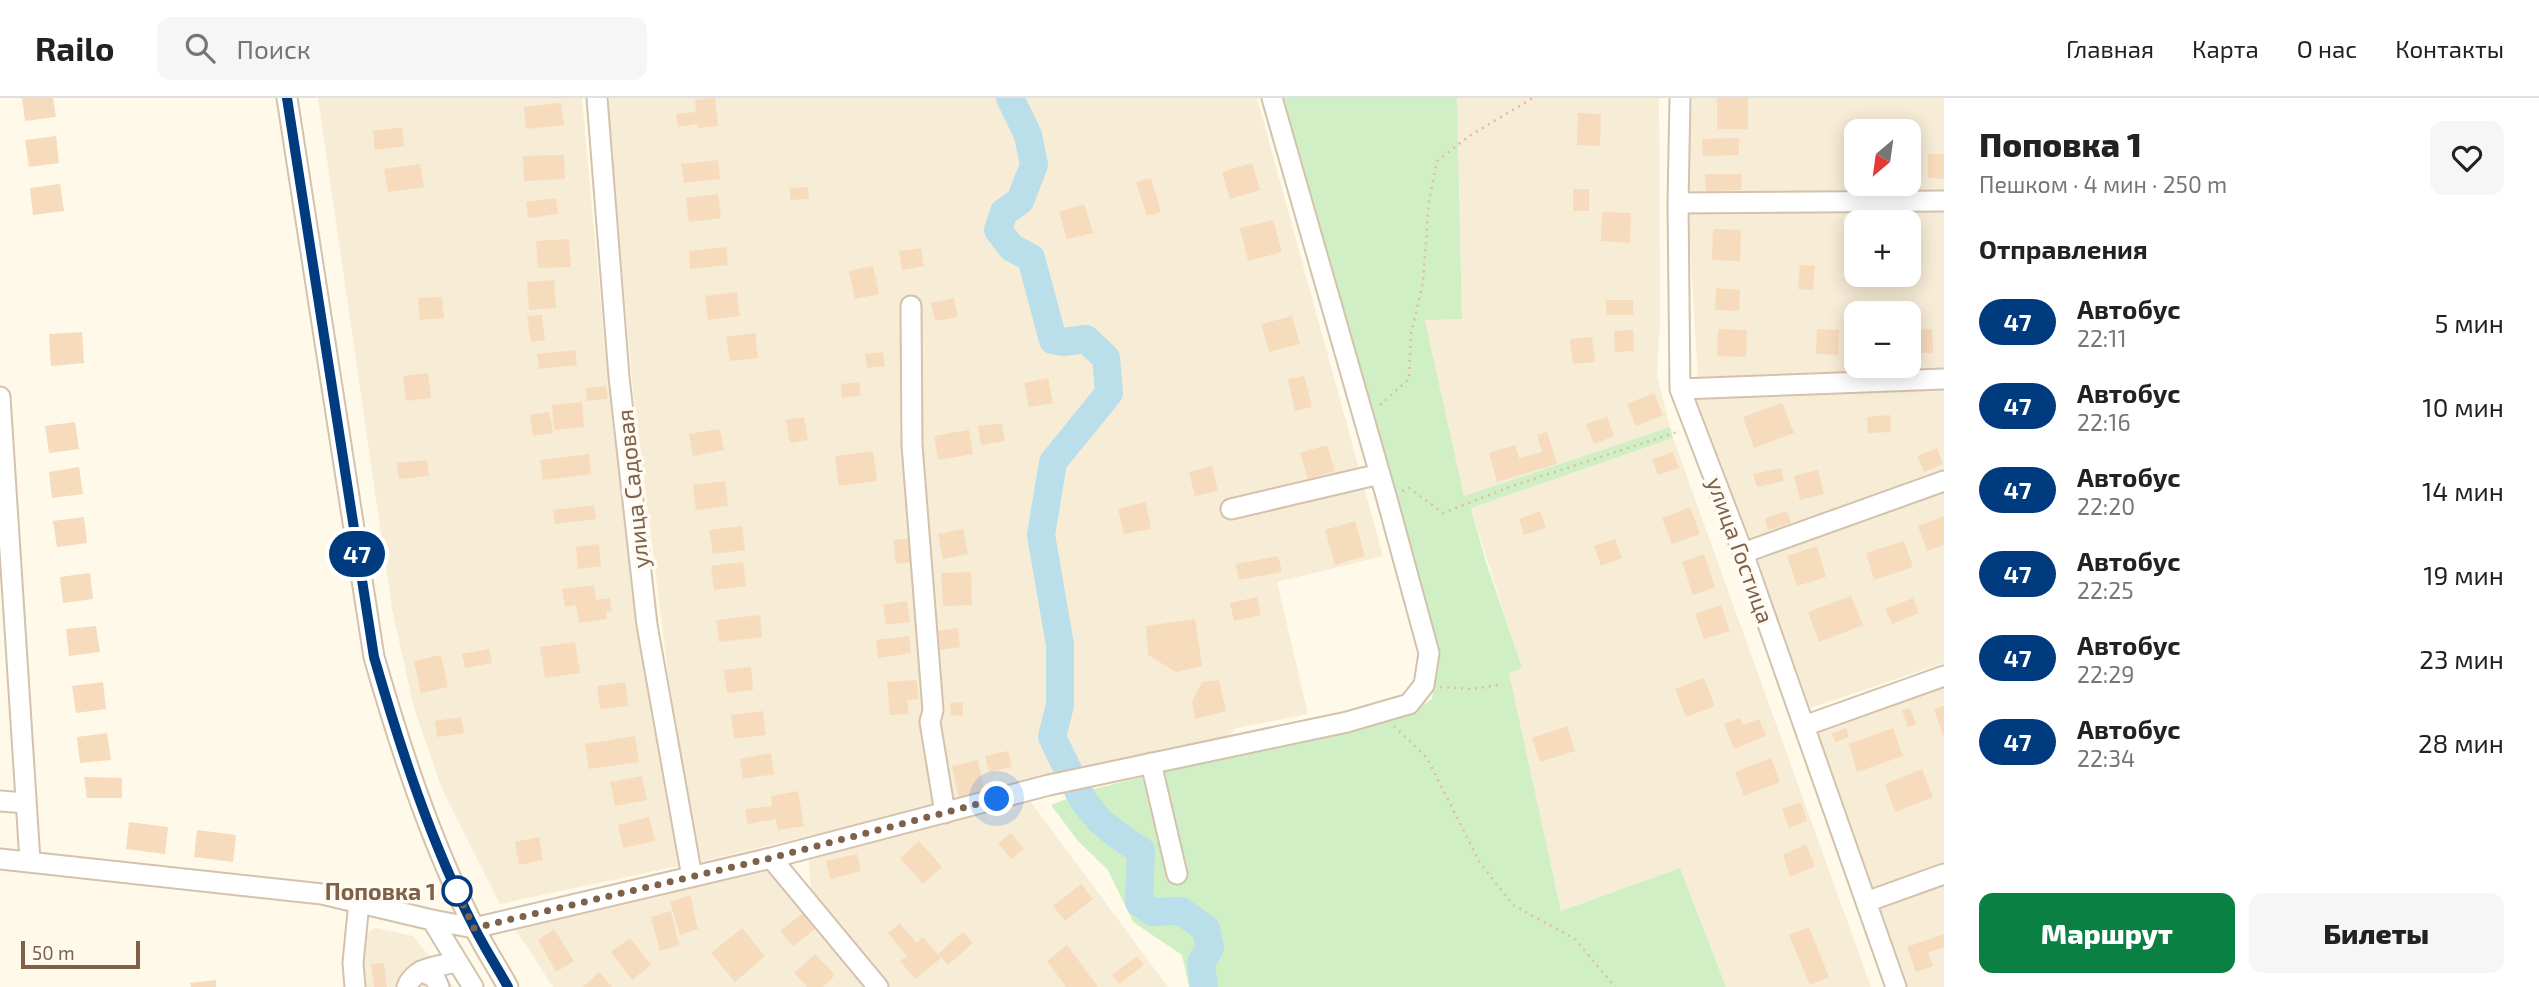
<!DOCTYPE html>
<html lang="ru">
<meta charset="utf-8">
<style>
body{margin:0;font-family:"Exo 2",sans-serif;background:#f6f6f6;color:#222;height:100vh;display:flex;flex-direction:column;font-size:26px;white-space:nowrap}
*{box-sizing:border-box;margin:0}
p{font-size:23px;color:#767676}
.icon{flex:none;width:38px;height:38px;fill:none;stroke:currentColor;stroke-width:2;stroke-linecap:round;stroke-linejoin:round}
.map{position:relative;flex:1;overflow:hidden}
.drawer{display:flex;flex-direction:column;background:#fff;width:595px}
.drawer>*{flex:none}
.badge{padding:0 14px;border-radius:23px;font-size:24px;line-height:46px}
.needle{width:46px;rotate:209deg}
.tools{position:absolute;left:1844px;top:21px;display:grid;gap:14px}
.tools a{display:grid;place-items:center;width:77px;height:77px;border-radius:14px;background:#fff;box-shadow:0 4px 18px #0003;font-size:35px}
.scale{position:absolute;left:21px;bottom:18px;width:119px;box-sizing:border-box;padding-left:7px;border:4px solid #7d6148;border-top:0;font-size:19px;line-height:24px;white-space:nowrap;color:#7d6148;-webkit-text-stroke:5px #fffbf2;paint-order:stroke}
.you{position:absolute;width:35px;height:35px;margin:-18px;border:5px solid #fff;border-radius:50%;background:#1a73e8;box-shadow:0 0 0 10px #1a73e833}
.map>.badge{position:absolute;translate:-50% -50%;box-shadow:0 0 0 4px #fff}
h2{padding:0 35px;font-size:26px;line-height:63px}
.round{display:grid;place-items:center;flex:none;width:74px;height:74px;border-radius:14px;background:#f6f6f6}
.overview{display:flex;align-items:center;justify-content:space-between;height:119px;padding:0 35px}
h1{font-size:33px;font-weight:800;line-height:52px}
.action{display:flex;gap:14px;margin-top:auto;padding:14px 35px}
.action a{flex:1;height:80px;border-radius:14px;background:#0b8043;color:#fff;font-size:28px;font-weight:800;line-height:80px;text-align:center}
.action a+a{background:#f6f6f6;color:#222}
ul{padding:0;list-style:none}
li{display:flex;align-items:center;gap:21px;height:84px;padding:0 35px}
li div{flex:1}
li b{display:block;font-size:26px}
li em{font-style:normal}
li .badge{min-width:77px;font-weight:700;text-align:center}
header{display:flex;align-items:center;gap:42px;box-sizing:border-box;height:98px;padding:0 35px;background:#fff;border-bottom:2px solid #e0e0e0}
header strong{font-size:33px}
nav{display:flex;gap:38px;margin-inline-start:auto;font-size:24px}
.search{width:490px;height:63px;background:#f6f6f6;display:flex;align-items:center;gap:18px;box-sizing:border-box;padding:0 24px;border-radius:14px;color:#767676;font-size:26px}
main{display:flex;flex:1;min-height:0}
.map>svg:first-child{display:block}
.residential{fill:#f7ecd6;fill-rule:evenodd}
.green{fill:#d1efc5}
.lines{fill:none;stroke-linecap:round;stroke-linejoin:round}
.river{stroke:#badfeb;stroke-width:28}
.building{fill:#f7dbbd}
.minor-casing{stroke:#d3c2ac;stroke-width:23}
.path{stroke:#ddbe9f;stroke-width:2.5;stroke-dasharray:2 5;stroke-linecap:butt}
.minor{stroke:#fff;stroke-width:19}
.line-casing{stroke:#fff;stroke-width:16}
.line{stroke:#003b80;stroke-width:10}
.walk{stroke:#7d6148;stroke-width:7;stroke-dasharray:0 12.6}
.stop-dot{fill:#fff;stroke:#003b80;stroke-width:3.5}
.labels{text-anchor:middle;dominant-baseline:central;stroke-width:7;stroke-linejoin:round;paint-order:stroke}
.street-label{font-size:23px;fill:#7d6148;stroke:#fffbf2}
.stop-label{font-size:23px;font-weight:bold;fill:#7d6148;stroke:#fffbf2;text-anchor:end}
</style>
<header>
<strong>Railo</strong>
<div class="search"><svg class="icon" aria-label="search" viewBox="0 0 24 24"><circle cx="10" cy="10" r="6"/><path d="M15 15l6 6"/></svg>Поиск</div>
<nav><a>Главная</a><a>Карта</a><a>О нас</a><a>Контакты</a></nav>
</header>
<main>
<div class="map">
<svg width="1944" height="889" viewBox="0 0 1944 889">
<rect width="100%" height="100%" fill="#fff9e9"/>
<!-- residential -->
<path class="residential" d="M318 0H582L608 284 678 768 500 806 442 691 414 610 392 511Z
M607 0H1257L1383 458 1277 484 1308 616 1236 630 1227 639 699 764 668 576 633 293Z
M1457 0H1659L1660 221 1657 277 1670 329 1464 398 1425 221 1462 220Z
M1692 0H1944V96L1688 100ZM1857 33H1909V86H1857Z
M1944 110V275L1698 283 1688 113ZM1857 124H1909V177H1857ZM1857 215H1909V268H1857Z
M1944 287V565L1810 610 1695 301 1734 293Z
M1673 340 1871 889H1726L1680 770 1561 813 1509 575 1521 570 1471 410Z
M1944 583V766L1868 792 1813 627Z
M1030 703 1168 889H890L811 794 808 752Z
M773 767 871 889H553L512 826 682 792Z
M1944 784V889H1905L1876 808Z
M375 830 413 838 454 889H363L358 846 364 838Z"/>
<!-- green -->
<path class="green" d="M1278 0H1457L1462 221 1425 222 1464 398 1670 329 1673 340 1471 410 1486 464 1522 570 1509 575 1561 813 1680 770 1726 889H1189L1182 857 1133 824 1108 772 1078 743 1051 707 1093 691 1367 625C1394 621 1409 617 1432 601L1436 569Z"/>
<g class="lines">
<!-- river -->
<path class="river" d="M1010 0 1028 37 1034 67 1020 103 1004 114 998 132 1012 150 1031 160 1053 242 1063 244 1086 241 1106 260 1109 295 1053 364 1041 437 1060 547V607L1052 639 1070 676
M1078 693C1094 723 1114 735 1141 753L1139 804 1152 814 1181 813 1206 831 1210 850 1201 865 1204 889"/>
</g>
<!-- building -->
<path class="building" d="M22 0H53L56 19 25 23Z
M712 0H715L718 28 698 30 697 26 678 29 676 16 696 14 695 2Z
M1717 0H1748V31H1717Z
M561 5 564 27 526 31 524 9Z
M1578 15 1601 16 1600 48 1577 47Z
M1892 23V33H1864V25Z
M402 29 404 48 375 52 373 33Z
M56 38 59 65 29 69 25 42Z
M1739 40V57L1703 58 1702 41Z
M1928 56H1944V81L1928 80Z
M564 57 565 81 524 83 523 58Z
M718 62 720 81 684 85 681 66Z
M1252 65 1260 92 1230 101 1222 74Z
M420 66 424 89 388 94 384 71Z
M1705 76H1742L1741 92 1706 93Z
M1151 80 1161 114 1147 118 1136 84Z
M60 86 64 113 33 117 30 90Z
M808 89 809 101 790 102V90Z
M1573 91H1589V113H1573Z
M718 96 721 120 689 124 686 100Z
M556 100 558 116 528 120 526 104Z
M1084 106 1093 135 1067 141 1059 114Z
M1602 114 1631 115 1630 145 1601 143Z
M1273 122 1282 154 1248 163 1240 130Z
M1713 131 1741 132 1740 163 1712 162Z
M569 141 571 169 538 170 536 143Z
M726 149 728 167 690 171 689 153Z
M921 150 924 168 902 172 899 153Z
M1800 167 1815 168 1813 192 1798 191Z
M873 168 879 196 855 201 849 173Z
M554 182 556 210 529 212 527 184Z
M1716 190 1740 192 1739 213 1715 212Z
M737 194 740 218 708 222 705 198Z
M442 199 444 220 420 222 418 200Z
M954 200 958 219 935 223 931 205Z
M1606 202H1633V217H1606Z
M542 217 545 242 531 244 527 218Z
M1292 218 1300 246 1269 254 1261 226Z
M1718 231 1747 232 1746 259 1717 258Z
M1817 231 1839 232 1838 257 1816 256Z
M1932 231 1933 255H1909V232Z
M1633 232 1634 253 1615 254 1614 233Z
M82 234 84 265 51 268 49 236Z
M755 235 758 260 730 263 726 239Z
M1592 239 1595 264 1573 266 1570 241Z
M575 252 577 267 539 271 537 256Z
M883 254 885 268 867 270 865 256Z
M428 275 431 300 406 303 403 278Z
M1304 278 1312 309 1295 313 1288 281Z
M1048 280 1053 305 1029 309 1024 285Z
M859 284 861 297 842 300 841 286Z
M606 288 608 301 587 303 586 290Z
M1654 295 1663 317 1636 328 1627 306Z
M582 304 584 329 554 332 552 307Z
M1782 305 1794 335 1754 350 1743 319Z
M549 314 553 335 533 338 530 317Z
M1890 317 1891 334 1868 335 1867 319Z
M804 319 808 342 790 345 786 322Z
M1607 319 1614 338 1594 346 1586 326Z
M75 324 79 351 49 355 45 328Z
M1002 325 1005 343 981 347 978 328Z
M720 331 724 352 693 358 689 336Z
M969 332 973 356 938 362 934 338Z
M1547 334 1557 366 1497 384 1489 355 1515 347 1519 360 1542 354 1537 337Z
M1327 347 1335 373 1308 381 1300 355Z
M1937 350 1943 366 1924 374 1917 358Z
M873 353 877 383 839 388 835 358Z
M1673 354 1679 370 1658 377 1652 361Z
M589 356 591 376 543 382 540 362Z
M427 362 429 378 399 381 397 365Z
M1212 368 1218 393 1195 398 1189 374Z
M79 369 83 396 52 400 49 374Z
M1781 370 1784 383 1757 389 1753 376Z
M1818 372 1824 396 1800 402 1794 378Z
M725 383 728 408 696 412 693 387Z
M1146 404 1151 431 1124 436 1118 411Z
M594 407 596 421 555 426 553 412Z
M1690 409 1700 436 1672 446 1662 420Z
M1540 413 1546 430 1524 437 1519 421Z
M1787 413 1791 425 1768 432 1765 420Z
M1944 418V447L1927 453 1918 428Z
M84 419 87 445 57 449 53 423Z
M1355 423 1365 458 1335 467 1325 432Z
M742 428 745 452 713 456 709 432Z
M963 431 968 456 943 461 938 436Z
M912 440 914 464 896 466 893 442Z
M1615 441 1622 460 1601 468 1594 448Z
M1904 443 1913 469 1874 482 1866 455Z
M599 446 601 468 578 471 576 449Z
M1817 448 1826 479 1797 488 1787 458Z
M1704 456 1715 489 1693 497 1682 464Z
M1278 458 1282 474 1239 482 1236 466Z
M743 464 746 488 714 492 711 468Z
M971 474 972 507 943 508 941 475Z
M90 475 93 501 63 505 60 479Z
M594 487 596 502 610 500 612 513 606 514 607 521 579 525 576 507 565 509 562 491Z
M1851 498 1863 527 1819 544 1808 514Z
M1257 499 1261 517 1234 523 1230 505Z
M1913 500 1919 515 1892 526 1885 511Z
M907 503 910 524 886 527 883 507Z
M1721 507 1730 533 1704 541 1695 516Z
M760 517 762 539 719 544 716 522Z
M1195 521 1202 568 1176 574 1148 557 1146 528Z
M96 528 100 554 69 558 66 531Z
M958 530 960 549 940 552 938 533Z
M909 538 911 555 878 560 876 542Z
M575 544 580 575 545 580 540 549Z
M489 551 492 565 465 570 462 556Z
M441 557 448 589 421 595 414 563Z
M751 569 753 592 727 595 724 572Z
M1704 580 1715 608 1686 619 1675 591Z
M917 582 918 601 907 602 909 616 890 617 887 584Z
M1219 582 1226 613 1195 621 1192 603 1202 584Z
M103 584 106 611 76 615 72 588Z
M625 584 628 608 600 611 597 588Z
M963 604V617L951 618 950 605Z
M1944 608V640L1934 611Z
M1910 610 1916 626 1908 629 1902 612Z
M763 613 766 637 734 641 731 617Z
M461 619 464 635 437 639 435 623Z
M1740 620 1743 627 1759 621 1766 638 1734 651 1724 626Z
M1567 628 1575 653 1540 664 1532 640Z
M1846 630 1849 639 1835 644 1832 636Z
M1893 630 1903 658 1857 674 1849 646Z
M107 635 111 662 80 665 77 639Z
M635 638 639 664 589 671 585 646Z
M1008 653 1012 669 989 674 985 658Z
M771 655 774 676 743 681 740 661Z
M1771 660 1780 684 1744 698 1735 674Z
M978 662 985 694 959 700 952 668Z
M1922 671 1933 699 1895 714 1885 686Z
M642 678 647 702 615 708 610 684Z
M84 679 122 680V700H87Z
M798 693 804 728 778 732 776 721 747 726 746 711 772 708 771 698Z
M1801 704 1807 723 1789 730 1782 711Z
M649 719 655 743 623 750 618 727Z
M129 724 168 729 165 756 126 751Z
M197 732 236 737 233 764 194 759Z
M1011 735 1024 751 1011 761 998 745Z
M539 739 543 762 519 767 515 744Z
M919 743 942 769 923 786 900 760Z
M1806 746 1815 768 1790 779 1783 757Z
M857 756 861 773 830 781 826 763Z
M1081 786 1093 801 1065 823 1053 808Z
M690 797 698 831 680 837 670 804Z
M807 812 819 828 793 848 780 833Z
M671 813 679 847 660 853 651 819Z
M900 825 916 845 923 839 941 860 915 881 900 863 907 858 888 835Z
M1809 829 1829 879 1810 887 1789 837Z
M742 830 765 858 735 884 711 855Z
M554 831 574 863 556 874 538 842Z
M963 834 973 845 948 867 938 856Z
M1944 836V849L1928 855 1933 868 1916 874 1907 849Z
M630 840 651 867 632 882 611 854Z
M1067 847 1098 889H1066L1047 863Z
M815 856 835 877 823 889H807L794 875Z
M1137 858 1144 867 1119 886 1112 877Z
M384 865 387 889H374L371 866Z
M599 874 612 889H583Z
M216 882V889H191L190 885Z"/>
<g class="lines">
<defs>
<path id="minor" d="M287 0 374 559C400 649 431 745 474 829 484 849 497 869 508 889
M597 0 619 279 647 527 692 779
M1680 0 1678 105 1680 291 1743 455 1896 889
M1678 105 1944 103
M911 208 912 347 933 612 930 624 945 715
M1680 291 1944 281
M0 299 30 763
M1231 411 1380 376
M1743 455 1944 383
M1804 628 1944 578
M1151 665 1177 776
M0 703 26 705
M771 760 878 889
M0 761 322 796 432 822 474 830 771 760 1049 687 1347 624 1409 606 1424 587 1429 555 1387 401 1272 0
M1866 804 1944 776
M432 822 473 889
M421 873 435 880 439 889
M355 889 353 865 359 804
M407 889C414 869 439 868 457 864"/>
</defs>
<!-- minor casing -->
<use href="#minor" class="minor-casing"/>
<!-- path -->
<path class="path" d="M1380 307 1409 281 1411 236 1423 184 1429 103 1437 63 1469 38 1533 0
M1402 393 1409 390 1443 415 1515 387 1677 334
M1440 589 1472 591 1500 587
M1394 628 1427 660 1480 765 1513 807 1575 841 1615 889"/>
<!-- minor -->
<use href="#minor" class="minor"/>
</g>
<g class="lines">
<defs>
<path id="line" d="M287 0 374 559C400 649 431 745 474 829 484 849 497 869 508 889"/>
</defs>
<!-- line casing -->
<use href="#line" class="line-casing"/>
<!-- line -->
<use href="#line" class="line"/>
<!-- walk -->
<path class="walk" d="M457 793 452 783 474 830 771 760 997 701"/>
</g>
<!-- markers -->
<circle class="stop-dot" cx="457" cy="793" r="14"/>
<g class="labels">
<!-- street labels -->
<g class="street-label">
<text transform="translate(632 391) rotate(-96)">улица Садовая</text>
<text transform="translate(1741 452) rotate(70)">улица Гостица</text>
</g>
<!-- stop labels -->
<g class="stop-label">
<text x="436" y="793">Поповка 1</text>
</g>
</g>
</svg>
<div class="tools">
<a><svg class="needle" viewBox="-14 -14 28 28"><path d="M0-13l5 13h-10z" fill="#e53935"/><path d="M0 13l5-13h-10z" fill="#767676"/></svg></a>
<a>+</a>
<a>−</a>
</div>
<div class="scale">50 m</div>
<div class="you" style="left:997px;top:701px"></div>
<b class="badge" style="left:357px;top:456px;background:#003b80;color:#fff">47</b>
</div>
<section class="drawer">
<div class="overview"><div><h1>Поповка 1</h1><p>Пешком · 4 мин · 250 m</p></div><a class="round"><svg class="icon" aria-label="heart" viewBox="0 0 24 24"><path d="M12 20l-8-8c-3-5 5-10 8-4 3-6 11-1 8 4z"/></svg></a></div>
<h2>Отправления</h2>
<ul>
<li><span class="badge" style="background:#003b80;color:#fff">47</span><div><b>Автобус</b><p>22:11</p></div><em>5 мин</em></li>
<li><span class="badge" style="background:#003b80;color:#fff">47</span><div><b>Автобус</b><p>22:16</p></div><em>10 мин</em></li>
<li><span class="badge" style="background:#003b80;color:#fff">47</span><div><b>Автобус</b><p>22:20</p></div><em>14 мин</em></li>
<li><span class="badge" style="background:#003b80;color:#fff">47</span><div><b>Автобус</b><p>22:25</p></div><em>19 мин</em></li>
<li><span class="badge" style="background:#003b80;color:#fff">47</span><div><b>Автобус</b><p>22:29</p></div><em>23 мин</em></li>
<li><span class="badge" style="background:#003b80;color:#fff">47</span><div><b>Автобус</b><p>22:34</p></div><em>28 мин</em></li>
</ul>
<div class="action"><a>Маршрут</a><a>Билеты</a></div>
</section>
</main>
